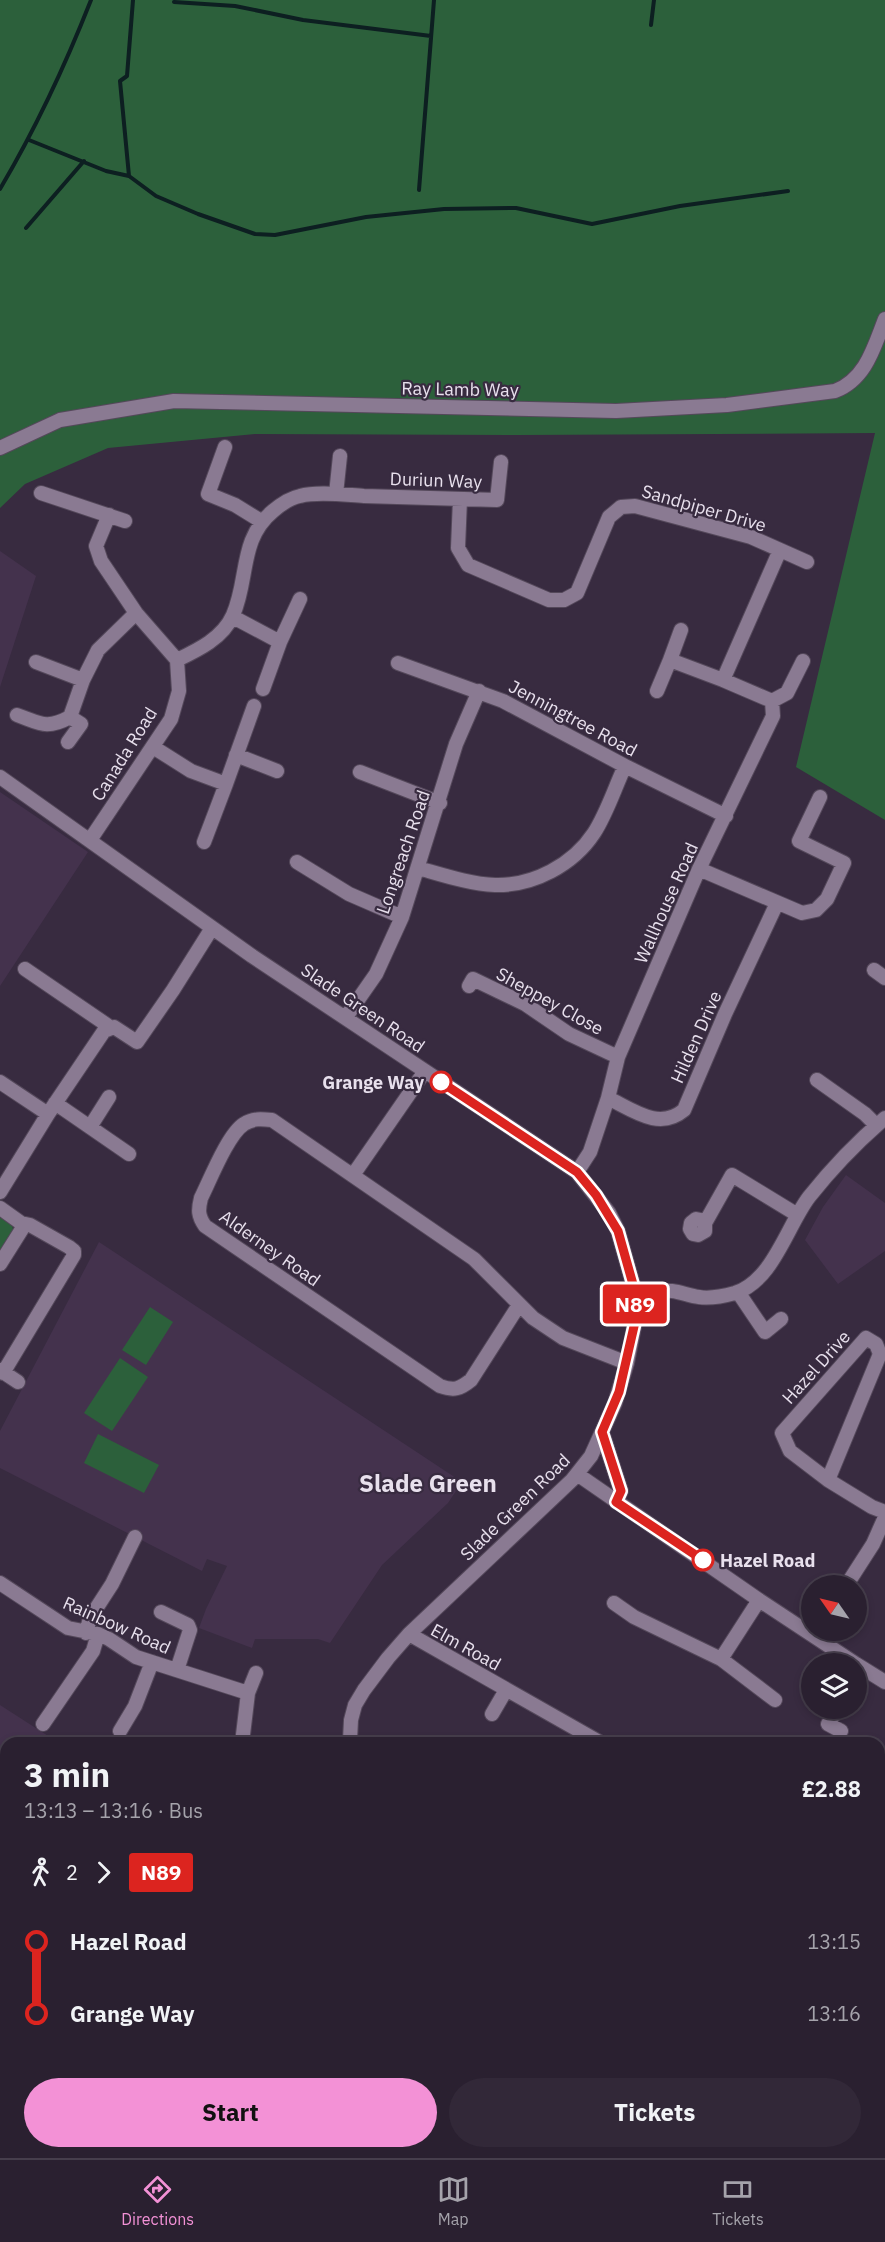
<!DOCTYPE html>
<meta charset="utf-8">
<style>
body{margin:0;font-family:"IBM Plex Sans",sans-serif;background:#322838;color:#f1f3f6;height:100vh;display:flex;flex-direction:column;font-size:22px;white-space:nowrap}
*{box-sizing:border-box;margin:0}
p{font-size:20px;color:#a5a3ab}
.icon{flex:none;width:33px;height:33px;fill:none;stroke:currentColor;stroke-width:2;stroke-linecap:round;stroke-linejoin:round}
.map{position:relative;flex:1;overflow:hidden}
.side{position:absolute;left:0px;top:1737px;width:885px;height:422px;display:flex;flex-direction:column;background:#2a2030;border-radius:18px 18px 0 0;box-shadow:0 3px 9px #0003,0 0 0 2px #463e4c}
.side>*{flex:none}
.badge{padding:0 12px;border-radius:4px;font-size:21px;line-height:39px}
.needle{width:39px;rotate:304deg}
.tools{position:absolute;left:801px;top:1575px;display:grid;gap:12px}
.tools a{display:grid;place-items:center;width:66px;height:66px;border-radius:50%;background:#2a2030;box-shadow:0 3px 9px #0003,0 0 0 2px #463e4c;font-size:30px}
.map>.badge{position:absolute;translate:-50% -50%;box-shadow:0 0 0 3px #fff}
.legs{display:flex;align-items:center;gap:9px;height:66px;padding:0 24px;font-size:20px}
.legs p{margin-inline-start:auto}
.head{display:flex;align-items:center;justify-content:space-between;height:102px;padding:0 24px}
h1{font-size:33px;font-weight:800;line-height:45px}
.button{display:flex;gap:12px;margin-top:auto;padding:12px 24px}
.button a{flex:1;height:69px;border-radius:36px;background:#f391d6;color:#111;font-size:24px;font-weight:800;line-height:69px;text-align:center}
.button a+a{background:#322838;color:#f1f3f6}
ul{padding:0 24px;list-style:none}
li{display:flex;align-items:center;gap:21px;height:72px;font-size:22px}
li i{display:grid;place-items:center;width:9px;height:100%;margin:0 8px;background:currentColor}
li i::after{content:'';width:15px;height:15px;margin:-8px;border:4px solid;border-radius:50%;background:#2a2030}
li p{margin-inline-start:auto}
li:first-child i{background:linear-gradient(#0000 50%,currentColor 0)}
li:last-child i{background:linear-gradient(currentColor 50%,#0000 0)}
.menu{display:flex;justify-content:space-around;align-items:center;height:84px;border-top:2px solid #463e4c;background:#2a2030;font-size:16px;color:#a5a3ab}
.menu a{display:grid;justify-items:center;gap:3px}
.menu .on{color:#f391d6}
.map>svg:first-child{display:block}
.built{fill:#44324d}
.green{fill:#2c603b}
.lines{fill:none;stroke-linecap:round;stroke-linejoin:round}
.stream{stroke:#0d1f21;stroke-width:4}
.minor-casing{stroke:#54485a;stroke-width:16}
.minor{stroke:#8a7a92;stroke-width:14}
.rail{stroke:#c7bfcd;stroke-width:4}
.minor-bridge-casing{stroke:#54485a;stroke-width:16;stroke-linecap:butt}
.minor-bridge{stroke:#8a7a92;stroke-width:14}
.line-1-casing{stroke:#fff;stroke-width:14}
.line-1{stroke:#dc241f;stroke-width:9}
.stop-1-dot{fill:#fff;stroke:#dc241f;stroke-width:3}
.labels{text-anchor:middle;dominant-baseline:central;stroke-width:4.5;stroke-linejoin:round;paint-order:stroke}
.street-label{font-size:18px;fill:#e8e0ed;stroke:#382b40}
.stop-label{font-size:18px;font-weight:bold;fill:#e8e0ed;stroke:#382b40;text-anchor:end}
.district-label{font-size:24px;font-weight:bold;fill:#e8e0ed;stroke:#382b40}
</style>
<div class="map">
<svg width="885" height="2158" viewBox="0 0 885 2158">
<rect width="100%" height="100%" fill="#382b40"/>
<!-- built -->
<path class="built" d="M0 551 36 576 0 687Z
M0 792 88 852 0 986Z
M846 1175 885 1203V1251L838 1284 805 1240 823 1207Z
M99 1242 462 1482 448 1503 382 1565 330 1643 318 1639H255L252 1648 199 1628 206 1609 227 1566 207 1559 202 1571 0 1468V1431Z
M0 1705 59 1743H6V1935L0 1931Z"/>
<!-- green -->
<path class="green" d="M0 0H885V820L796 767 875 433 520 435 255 434 108 448 25 484 0 508Z
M0 1216 12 1223 13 1230 0 1252Z
M150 1307 173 1322 146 1365 122 1350Z
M120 1358 148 1377 112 1431 84 1413Z
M98 1434 159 1465 144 1493 84 1463Z"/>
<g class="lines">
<!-- stream -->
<path class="stream" d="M174 2 235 6 303 20 431 36
M651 25 654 0
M29 140 106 171 129 176 156 196 198 214 255 234 275 235 366 217 444 209 516 208 592 224 680 206 788 191
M129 176 120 81 127 76 133 0
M0 189C36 128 65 66 91 0
M419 190 434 0
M26 228 84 161"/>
<defs>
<path id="minor" d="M225 447 208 494 235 505 261 521
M0 448 60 420 174 401 616 411 727 405 835 391C866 379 874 347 885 319
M41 493 125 521
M336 494 340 456
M460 499 458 548 468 565 549 600H564L577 593 609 517 621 507 635 506 751 537 807 562
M233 617 280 642
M177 660C198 650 223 638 233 615 249 579 239 539 273 511 280 505 290 498 300 496 318 491 346 495 364 496 408 497 452 499 497 500L501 462
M670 660 681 630
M36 662 83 680
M398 663 503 701 625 766 726 816
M263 689 280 642 300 599
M657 691 670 660 723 680
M772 701 723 680 780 550
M17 715C40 723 46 730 70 717
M68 742 81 724 70 717 83 680 98 650 136 613
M153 747 191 771 226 784 204 842
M236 755 277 771
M360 772 440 803
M0 777 252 956 577 1172 609 1213 618 1231 636 1295 635 1322 627 1363 615 1403 591 1456 572 1480 409 1634 388 1658 364 1690 355 1705 351 1720 350 1740
M226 784 254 706
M90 840 171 719 179 691 177 660 136 613 101 561 96 546 109 515
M297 862 349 894 402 917
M418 868C443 875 470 884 495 885 533 886 573 865 594 833 607 813 615 787 625 766
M699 869 802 913 816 910 827 899 844 863 799 841 820 797
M25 969 107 1025 109 1029
M874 970 885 978
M469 986 473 979 525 1004 569 1034 618 1057
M346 1017 376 974 402 917 456 744 479 691
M817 1080 865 1114 876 1125
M0 1082 48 1114
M608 1098C633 1110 659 1131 684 1110L725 1014 777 903
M55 1103 129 1154
M90 1127 109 1097
M577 1172 590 1152 608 1098 618 1057 699 869 773 716 772 701 787 693 803 661
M353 1175 425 1071
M0 1192 48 1114 104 1031 114 1027 137 1042 173 990 212 928
M0 1208 21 1223
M705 1223 701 1220 696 1219 691 1223 690 1229 693 1234 698 1235 705 1231V1223L732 1175 796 1214
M0 1264 22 1229 21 1223
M738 1292 765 1332 781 1319
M636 1295C647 1294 660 1290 672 1291 681 1292 690 1296 699 1297 710 1299 724 1296 735 1293 773 1281 787 1226 809 1197 832 1168 857 1142 885 1118
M519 1305 471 1380C460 1389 454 1391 440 1386L205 1226C198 1216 198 1210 201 1198 210 1180 228 1134 244 1124 253 1118 262 1119 272 1120L474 1259 533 1318 563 1338 627 1363
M0 1370 18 1382
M3 1373 74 1255V1251L69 1247 30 1225 21 1223
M602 1432 621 1491 616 1502
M577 1474 759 1600 856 1664
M828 1480 880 1354 876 1344 866 1338 782 1433 790 1451 828 1480 872 1507 885 1512
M0 1583 68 1628 98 1634 109 1639 136 1657 248 1693 242 1743
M846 1586 873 1544 885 1517
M614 1603 634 1617 721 1659 775 1700
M161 1612 188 1625 190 1630 177 1670
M86 1633 90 1618 112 1584 135 1537
M409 1634 601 1743
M721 1659 759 1600
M856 1664 885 1682
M248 1693 256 1673
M838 1708 828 1724 841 1731
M492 1714 506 1690
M43 1724 93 1651 98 1634
M120 1731 135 1706 152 1662
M879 1899 885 1903
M0 1947 6 1951
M879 1950 885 1939
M0 2071H6
M879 2109 885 2112"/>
</defs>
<!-- minor casing -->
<use href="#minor" class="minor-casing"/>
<!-- minor -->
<use href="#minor" class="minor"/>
<!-- rail -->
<path class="rail" d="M0 2149 6 2148
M514 2152 583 2158
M587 2152 646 2158"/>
<defs>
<path id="minor-bridge" d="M550 2158V2152"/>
</defs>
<!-- minor-bridge casing -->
<use href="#minor-bridge" class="minor-bridge-casing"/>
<!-- minor-bridge -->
<use href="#minor-bridge" class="minor-bridge"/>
</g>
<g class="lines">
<defs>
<path id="line-1" d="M441 1082 577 1172 596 1195 618 1231 636 1295 635 1322 619 1392 602 1432 621 1491 616 1502 703 1560"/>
</defs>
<!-- line-1 casing -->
<use href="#line-1" class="line-1-casing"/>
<!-- line-1 -->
<use href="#line-1" class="line-1"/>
</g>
<!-- markers -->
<g class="stop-1-dot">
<circle cx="441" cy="1082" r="10"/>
<circle cx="703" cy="1560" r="10"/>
</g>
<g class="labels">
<!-- street labels -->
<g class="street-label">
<text transform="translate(460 389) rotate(1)">Ray Lamb Way</text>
<text transform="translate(436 480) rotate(2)">Duriun Way</text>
<text transform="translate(704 508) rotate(16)">Sandpiper Drive</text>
<text transform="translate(573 718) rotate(28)">Jenningtree Road</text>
<text transform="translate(124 754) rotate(-58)">Canada Road</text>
<text transform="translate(403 852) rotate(-71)">Longreach Road</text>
<text transform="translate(666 903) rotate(-66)">Wallhouse Road</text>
<text transform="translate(550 1001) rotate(29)">Sheppey Close</text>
<text transform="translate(363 1008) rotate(34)">Slade Green Road</text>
<text transform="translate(696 1037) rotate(-66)">Hilden Drive</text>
<text transform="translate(270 1248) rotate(35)">Alderney Road</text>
<text transform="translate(816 1367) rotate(-48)">Hazel Drive</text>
<text transform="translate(515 1507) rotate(-44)">Slade Green Road</text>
<text transform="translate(117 1625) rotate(24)">Rainbow Road</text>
<text transform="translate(466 1647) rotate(29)">Elm Road</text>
</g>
<!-- stop labels -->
<g class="stop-label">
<text x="424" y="1082">Grange Way</text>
<text x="720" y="1560" text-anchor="start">Hazel Road</text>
</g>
<!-- district labels -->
<g class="district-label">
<text x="428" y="1483">Slade Green</text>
</g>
</g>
</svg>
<div class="tools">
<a><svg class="needle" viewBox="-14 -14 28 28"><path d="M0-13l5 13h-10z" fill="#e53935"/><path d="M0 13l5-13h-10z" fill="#a5a3ab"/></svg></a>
<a><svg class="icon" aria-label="layers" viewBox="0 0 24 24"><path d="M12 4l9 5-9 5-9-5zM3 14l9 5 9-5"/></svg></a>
</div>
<b class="badge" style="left:635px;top:1304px;background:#dc241f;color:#fff">N89</b>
<section class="side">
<div class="head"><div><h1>3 min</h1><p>13:13 – 13:16 · Bus</p></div><b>£2.88</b></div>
<div class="legs"><svg class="icon" aria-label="walk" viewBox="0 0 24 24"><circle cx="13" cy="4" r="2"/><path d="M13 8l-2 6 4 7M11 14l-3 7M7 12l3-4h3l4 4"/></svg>2<svg class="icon" aria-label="forward" viewBox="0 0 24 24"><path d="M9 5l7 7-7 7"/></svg><b class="badge" style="background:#dc241f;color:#fff">N89</b></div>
<ul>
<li><i style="color:#dc241f"></i><b>Hazel Road</b><p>13:15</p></li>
<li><i style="color:#dc241f"></i><b>Grange Way</b><p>13:16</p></li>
</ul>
<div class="button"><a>Start</a><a>Tickets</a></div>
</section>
</div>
<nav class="menu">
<a class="on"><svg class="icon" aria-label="directions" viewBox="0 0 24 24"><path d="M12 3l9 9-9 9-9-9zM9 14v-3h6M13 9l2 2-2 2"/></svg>Directions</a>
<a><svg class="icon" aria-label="map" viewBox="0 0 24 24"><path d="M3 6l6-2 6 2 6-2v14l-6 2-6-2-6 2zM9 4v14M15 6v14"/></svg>Map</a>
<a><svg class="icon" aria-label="tickets" viewBox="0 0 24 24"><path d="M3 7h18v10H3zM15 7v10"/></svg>Tickets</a>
</nav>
